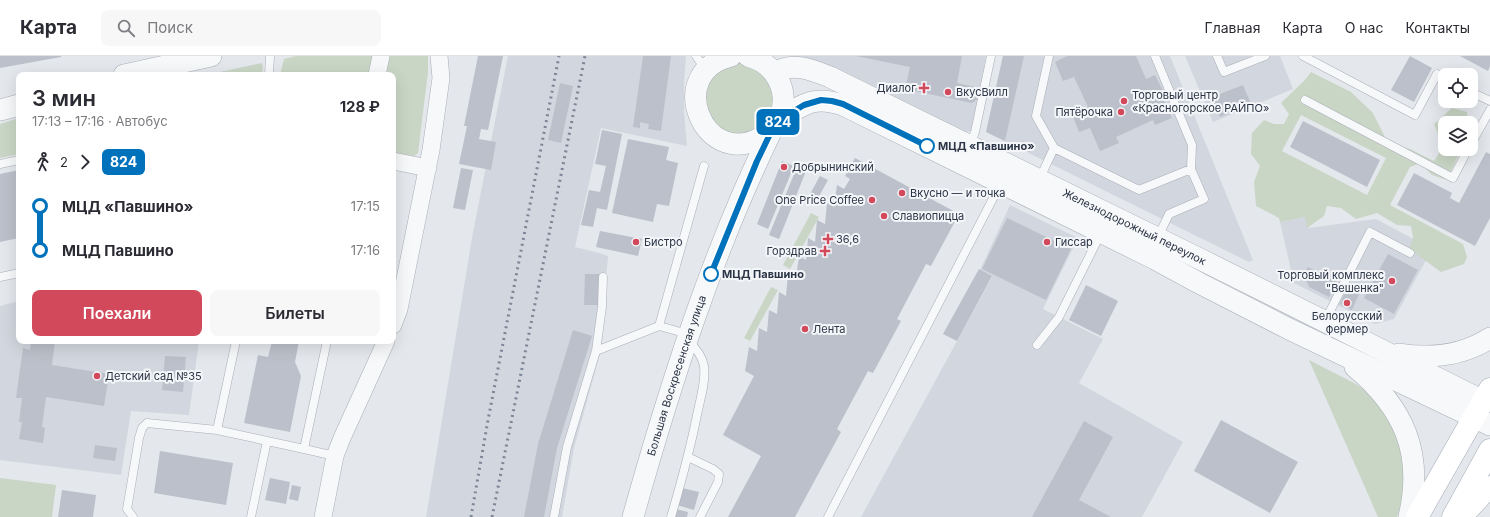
<!DOCTYPE html>
<html lang="ru">
<meta charset="utf-8">
<style>
body{margin:0;font-family:Inter,sans-serif;background:#f7f7f7;color:#2b2b33;height:100vh;display:flex;flex-direction:column;font-size:15px;white-space:nowrap}
*{box-sizing:border-box;margin:0}
p{font-size:13px;color:#7c7c81}
.icon{flex:none;width:22px;height:22px;fill:none;stroke:currentColor;stroke-width:2;stroke-linecap:round;stroke-linejoin:round}
.map{position:relative;flex:1;overflow:hidden}
.details{position:absolute;left:16px;top:16px;width:380px;height:272px;display:flex;flex-direction:column;background:#fff;border-radius:8px;box-shadow:0 4px 16px #0002}
.details>*{flex:none}
.badge{padding:0 8px;border-radius:6px;font-size:14px;line-height:26px}
.buttons{position:absolute;left:1438px;top:12px;display:grid;gap:8px}
.buttons a{display:grid;place-items:center;width:40px;height:40px;border-radius:8px;background:#fff;box-shadow:0 4px 16px #0002;font-size:20px}
.map>.badge{position:absolute;translate:-50% -50%;box-shadow:0 0 0 2px #fff}
.legs{display:flex;align-items:center;gap:6px;height:44px;padding:0 16px;font-size:13px}
.legs p{margin-inline-start:auto}
.head{display:flex;align-items:center;justify-content:space-between;height:68px;padding:0 16px}
h1{font-size:22px;font-weight:600;line-height:30px}
.action{display:flex;gap:8px;margin-top:auto;padding:8px 16px}
.action a{flex:1;height:46px;border-radius:8px;background:#d1495b;color:#fff;font-size:16px;font-weight:600;line-height:46px;text-align:center}
.action a+a{background:#f7f7f7;color:#2b2b33}
ul{padding:0 16px;list-style:none}
li{display:flex;align-items:center;gap:14px;height:44px;font-size:15px}
li i{display:grid;place-items:center;width:6px;height:100%;margin:0 5px;background:currentColor}
li i::after{content:'';width:10px;height:10px;margin:-5px;border:3px solid;border-radius:50%;background:#fff}
li p{margin-inline-start:auto}
li:first-child i{background:linear-gradient(#0000 50%,currentColor 0)}
li:last-child i{background:linear-gradient(currentColor 50%,#0000 0)}
header{display:flex;align-items:center;gap:24px;box-sizing:border-box;height:56px;padding:0 20px;background:#fff;border-bottom:1px solid #e1e1e2}
header strong{font-size:19px}
nav{display:flex;gap:22px;margin-inline-start:auto;font-size:14px}
.search{width:280px;height:36px;background:#f7f7f7;display:flex;align-items:center;gap:10px;box-sizing:border-box;padding:0 14px;border-radius:8px;color:#7c7c81;font-size:15px}
.map>svg:first-child{display:block}
.built{fill:#d2d6de}
.green{fill:#c9d6c5;fill-rule:evenodd}
.building{fill:#bbc0ca}
.lines{fill:none;stroke-linecap:round;stroke-linejoin:round}
.service-casing{stroke:#a9aeb7;stroke-width:9}
.minor-casing{stroke:#a9aeb7;stroke-width:18}
.tertiary-casing{stroke:#a9aeb7;stroke-width:22}
.secondary-casing{stroke:#a9aeb7;stroke-width:23}
.primary-casing{stroke:#a3abb8;stroke-width:23}
.service{stroke:#f7f8fa;stroke-width:8}
.minor{stroke:#f7f8fa;stroke-width:17}
.tertiary{stroke:#f7f8fa;stroke-width:21}
.secondary{stroke:#fff;stroke-width:22}
.primary{stroke:#fff;stroke-width:22}
.rail{stroke:#7d8696;stroke-width:3;stroke-dasharray:2 4;stroke-linecap:butt}
.line-1-casing{stroke:#fff;stroke-width:9}
.line-1{stroke:#0072bc;stroke-width:6}
.poi-dot{fill:#d1495b;stroke:#f4f6f9;stroke-width:1.5}
.stop-1-dot{fill:#fff;stroke:#0072bc;stroke-width:2}
.labels{text-anchor:middle;dominant-baseline:central;stroke-width:4;stroke-linejoin:round;paint-order:stroke}
.poi-label{font-size:11px;fill:#2b3445;stroke:#f4f6f9;text-anchor:start}
.stop-label{font-size:11px;font-weight:bold;fill:#2b3445;stroke:#f4f6f9;text-anchor:start}
.street-label{font-size:11px;fill:#2b3445;stroke:#f4f6f9}
</style>
<header>
<strong>Карта</strong>
<div class="search"><svg class="icon" aria-label="search" viewBox="0 0 24 24"><circle cx="10" cy="10" r="6"/><path d="M15 15l6 6"/></svg>Поиск</div>
<nav><a>Главная</a><a>Карта</a><a>О нас</a><a>Контакты</a></nav>
</header>
<div class="map">
<svg width="1490" height="461" viewBox="0 0 1490 461">
<rect width="100%" height="100%" fill="#e4e7ec"/>
<!-- built -->
<path class="built" d="M508 0H686L684 27V56L687 90 601 72 575 191 599 197 608 200 600 298 574 392 562 461H426L473 176Z
M791 0H986L972 75 965 76Z
M1003 0H1170L1253 204 1249 206 986 76Z
M1185 0H1280L1293 33 1213 66Z
M1010 149 1078 182 1043 253 1103 283 1079 327 1183 386 1142 461H861L992 221 980 214Z
M1305 161 1308 172 1376 163 1432 193 1394 263 1375 268 1294 227 1280 166Z
M19 245V285H199L189 359 131 355 121 419 0 404V250Z"/>
<!-- green -->
<path class="green" d="M296 0H374L370 19H280L284 3Z
M389 0H428V16L418 97 414 100 393 97V19H386Z
M743 6 772 24 775 58 749 80 726 78 704 52 706 29 712 19 731 7Z
M262 7 263 11 262 19H206Z
M1311 16 1351 36 1373 57 1388 87 1410 93 1434 105 1443 91 1434 68 1452 52 1467 56 1468 67H1445V93H1461L1447 124 1432 119 1420 107 1410 111 1390 149 1463 188 1467 201 1464 208 1441 216 1409 193 1413 182 1411 170 1397 169 1377 157 1356 163 1341 152 1327 150 1324 160 1307 172 1305 161 1280 166 1279 162 1256 150 1254 126 1260 110 1251 98 1252 77 1264 64 1274 68H1284L1289 58 1281 47 1304 25ZM1301 59 1386 102 1367 139 1282 95Z
M19 62V98L0 102V68Z
M811 157 819 161 790 213 783 209Z
M771 231 778 234 750 285 744 282Z
M1309 304 1354 327 1376 342 1399 376 1406 434 1397 461H1378Z
M0 422 56 429 52 461H0Z"/>
<!-- building -->
<path class="building" d="M0 0H61V1L0 12Z
M478 0H503L488 74 481 73 479 83 496 86 491 114 459 108 467 70H464Z
M643 0H671L661 75 648 73 649 68 640 66V72L633 71Z
M856 0H962L957 27 975 31 974 37 978 43 972 47 905 33 910 11Z
M1003 0H1024L1005 85 986 76Z
M1067 0H1136L1146 23 1155 19 1164 37 1161 38 1172 62 1155 69 1153 64 1116 81 1119 87 1100 95 1090 72 1079 76 1072 58 1088 51 1074 21 1063 25 1055 6Z
M1410 0 1432 12 1414 46 1391 34Z
M1460 0H1490V10L1488 15Z
M560 27 573 30 561 87 548 84Z
M1243 29 1251 48 1220 61 1212 41Z
M1303 65 1380 104 1367 131 1290 91Z
M602 74 622 78 607 154 597 152 593 171 581 169 589 134 600 136 606 110 595 108Z
M628 83 669 91 666 104 678 107 669 150 657 148 653 166 612 157Z
M1023 85 1033 90 1030 96 1020 91Z
M1486 96 1490 98V162L1475 190 1397 149 1414 117 1452 137 1450 142 1459 147Z
M855 102 959 158 931 210 926 208 897 263 901 265 873 317 868 315 837 373 841 376 795 461H728L761 400 723 379 754 320 745 315 749 291 757 295 759 272 767 276 769 254 777 258 779 236 786 240 788 218 796 222 799 200 806 204 808 182 815 186 817 164 825 168 827 147 834 151 837 129 844 133 850 123 845 120Z
M782 105 794 110 768 173 757 168Z
M797 111 806 115 779 183 769 179Z
M461 112 473 114 465 154 453 152Z
M19 114V182L0 186V118Z
M820 120 828 124 818 142 810 138Z
M1007 162 1071 193 1046 244 982 213Z
M600 175 642 183 638 200 596 191Z
M1388 198 1418 214 1394 258 1364 242Z
M1308 211 1337 226 1329 241 1309 231 1304 218Z
M979 213 992 220 957 285 943 278Z
M585 218H600L599 249H584Z
M1086 229 1118 245 1101 280 1069 264Z
M1348 230 1360 236 1352 254 1340 248Z
M573 274 592 280 557 392 544 461H524L538 388Z
M31 285H55L52 309 109 318 104 350 46 341 42 371 45 372 43 387 19 383 22 366H19L22 342H16L23 292 30 294Z
M272 285H299L295 306 301 320 290 376 244 367 258 299 268 301Z
M165 300 186 301 183 336 162 334Z
M1221 364 1298 406 1270 457 1194 415Z
M1084 365 1113 381 1079 444 1111 461H1032Z
M95 389 117 392 115 405 93 402Z
M160 395 233 407 226 449 154 437Z
M270 422 290 426 286 448 265 444Z
M292 429 301 431 298 445 289 443Z
M682 432 699 436 694 454 677 449Z
M62 434 96 439 93 461H58Z
M676 453 688 456 687 461H674Z"/>
<g class="lines">
<defs>
<path id="service" d="M696 0 706 14
M1155 0 1192 89 1191 113
M1217 0 1224 16 1265 0
M1303 0 1415 59 1437 18 1445 22
M269 19 270 0
M1471 36 1490 45
M1305 44 1453 122 1468 93
M1471 88 1490 54
M970 89 975 76 991 0
M1054 92 1139 134 1191 113 1204 143 1169 158 1157 183
M0 108 19 104
M1039 124 1054 92 1036 60 1049 0
M0 221 19 217
M1325 265 1370 176 1410 197
M688 278 659 270 704 110
M236 285 217 374 304 393 327 285
M1037 289 1059 261 1101 177
M596 295 659 270
M304 393 335 400
M688 401 713 413 719 418 718 426 700 461
M133 461 127 453 139 382 142 372 147 367 217 374
M251 461 267 385
M554 461 567 391 596 295 602 251 603 221
M671 461C681 427 690 394 697 359 700 344 706 326 704 310 702 300 695 291 688 285
M828 461 1001 127"/>
<path id="minor" d="M377 19 381 0
M393 105 428 112
M393 269 399 253 431 94 441 22 439 0
M323 461 335 400 342 382 386 285"/>
<g id="tertiary">
<path d="M731 0C664 16 703 113 760 82 770 77 778 69 781 58 789 32 774 7 748 0"/>
<path id="s1" d="M775 17C792 5 813 14 830 21L1204 205 1483 345"/>
<path d="M124 19 211 0"/>
<path d="M0 54 19 49"/>
<path d="M779 64C803 48 814 39 843 49L1155 203 1199 227 1289 273 1490 369"/>
<path d="M1399 298C1431 303 1462 300 1490 282"/>
<path d="M1355 311C1404 352 1424 397 1409 461"/>
<path id="s2" d="M633 461C670 329 712 197 772 74"/>
</g>
<path id="secondary" d="M1461 461 1483 437 1490 431"/>
<path id="primary" d="M1417 461 1490 333
M1453 461 1490 394"/>
</defs>
<!-- service casing -->
<use href="#service" class="service-casing"/>
<!-- minor casing -->
<use href="#minor" class="minor-casing"/>
<!-- tertiary casing -->
<use href="#tertiary" class="tertiary-casing"/>
<!-- secondary casing -->
<use href="#secondary" class="secondary-casing"/>
<!-- primary casing -->
<use href="#primary" class="primary-casing"/>
<!-- service -->
<use href="#service" class="service"/>
<!-- minor -->
<use href="#minor" class="minor"/>
<!-- tertiary -->
<use href="#tertiary" class="tertiary"/>
<!-- secondary -->
<use href="#secondary" class="secondary"/>
<!-- primary -->
<use href="#primary" class="primary"/>
<!-- rail -->
<path class="rail" d="M471 461 488 364 559 0
M492 461 585 0"/>
</g>
<g class="lines">
<defs>
<path id="line-1" d="M711 218 757 105 772 74 779 64 804 49 821 44 832 45 843 48 927 90"/>
</defs>
<!-- line-1 casing -->
<use href="#line-1" class="line-1-casing"/>
<!-- line-1 -->
<use href="#line-1" class="line-1"/>
</g>
<!-- markers -->
<g class="poi-dot">
<path d="M922 26h4v4h4v4h-4v4h-4v-4h-4v-4h4z"/>
<circle cx="948" cy="36" r="4"/>
<circle cx="1124" cy="45" r="4"/>
<circle cx="1121" cy="56" r="4"/>
<circle cx="784" cy="111" r="4"/>
<circle cx="902" cy="137" r="4"/>
<circle cx="872" cy="144" r="4"/>
<circle cx="884" cy="160" r="4"/>
<path d="M826 177h4v4h4v4h-4v4h-4v-4h-4v-4h4z"/>
<circle cx="636" cy="186" r="4"/>
<circle cx="1047" cy="186" r="4"/>
<path d="M823 189h4v4h4v4h-4v4h-4v-4h-4v-4h4z"/>
<circle cx="1392" cy="225" r="4"/>
<circle cx="1347" cy="247" r="4"/>
<circle cx="805" cy="273" r="4"/>
<circle cx="97" cy="320" r="4"/>
</g>
<g class="stop-1-dot">
<circle cx="927" cy="90" r="7"/>
<circle cx="711" cy="218" r="7"/>
</g>
<g class="labels">
<!-- poi labels -->
<g class="poi-label">
<text x="916" y="32" text-anchor="end">Диалог</text>
<text x="956" y="36">ВкусВилл</text>
<text x="1132" y="39">Торговый центр<tspan x="1132" dy="13">«Красногорское РАЙПО»</tspan></text>
<text x="1113" y="56" text-anchor="end">Пятёрочка</text>
<text x="792" y="111">Добрынинский</text>
<text x="910" y="137">Вкусно — и точка</text>
<text x="864" y="144" text-anchor="end">One Price Coffee</text>
<text x="892" y="160">Славиопицца</text>
<text x="836" y="183">36,6</text>
<text x="644" y="186">Бистро</text>
<text x="1055" y="186">Гиссар</text>
<text x="817" y="195" text-anchor="end">Горздрав</text>
<text x="1384" y="219" text-anchor="end">Торговый комплекс<tspan x="1384" dy="13">"Вешенка"</tspan></text>
<text x="1347" y="260" text-anchor="middle">Белорусский<tspan x="1347" dy="13">фермер</tspan></text>
<text x="813" y="273">Лента</text>
<text x="105" y="320">Детский сад №35</text>
</g>
<!-- stop labels -->
<g class="stop-label">
<text x="938" y="90">МЦД «Павшино»</text>
<text x="722" y="218">МЦД Павшино</text>
</g>
<!-- street labels -->
<g class="street-label">
<text stroke="none"><textPath href="#s1" startOffset="397">Железнодорожный переулок</textPath></text>
<text stroke="none"><textPath href="#s2" startOffset="148">Большая Воскресенская улица</textPath></text>
</g>
</g>
</svg>
<div class="buttons">
<a><svg class="icon" aria-label="locate" viewBox="0 0 24 24"><circle cx="12" cy="12" r="6"/><path d="M12 2v4M12 18v4M2 12h4M18 12h4"/></svg></a>
<a><svg class="icon" aria-label="layers" viewBox="0 0 24 24"><path d="M12 4l9 5-9 5-9-5zM3 14l9 5 9-5"/></svg></a>
</div>
<b class="badge" style="left:778px;top:66px;background:#0072bc;color:#fff">824</b>
<section class="details">
<div class="head"><div><h1>3 мин</h1><p>17:13 – 17:16 · Автобус</p></div><b>128 ₽</b></div>
<div class="legs"><svg class="icon" aria-label="walk" viewBox="0 0 24 24"><circle cx="13" cy="4" r="2"/><path d="M13 8l-2 6 4 7M11 14l-3 7M7 12l3-4h3l4 4"/></svg>2<svg class="icon" aria-label="forward" viewBox="0 0 24 24"><path d="M9 5l7 7-7 7"/></svg><b class="badge" style="background:#0072bc;color:#fff">824</b></div>
<ul>
<li><i style="color:#0072bc"></i><b>МЦД «Павшино»</b><p>17:15</p></li>
<li><i style="color:#0072bc"></i><b>МЦД Павшино</b><p>17:16</p></li>
</ul>
<div class="action"><a>Поехали</a><a>Билеты</a></div>
</section>
</div>
